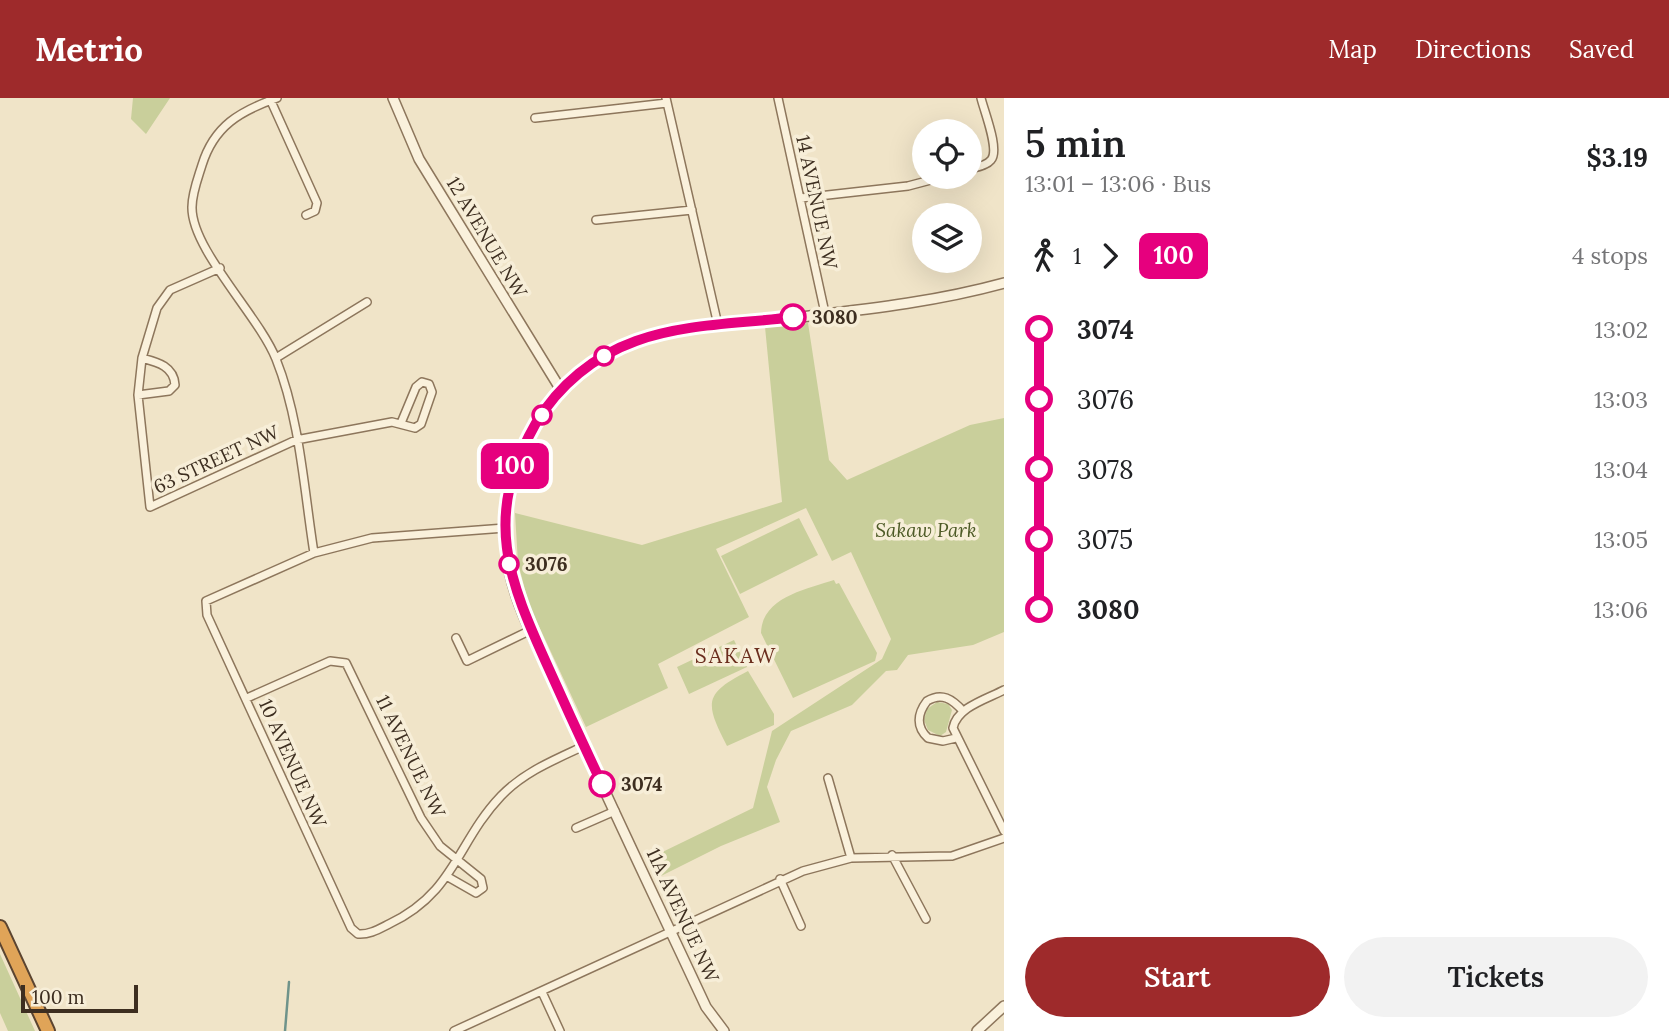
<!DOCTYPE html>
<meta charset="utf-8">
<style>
body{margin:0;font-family:Lora,serif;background:#f2f2f2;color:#202124;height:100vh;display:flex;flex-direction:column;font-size:26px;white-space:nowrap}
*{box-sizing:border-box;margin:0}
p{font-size:23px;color:#757577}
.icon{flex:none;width:38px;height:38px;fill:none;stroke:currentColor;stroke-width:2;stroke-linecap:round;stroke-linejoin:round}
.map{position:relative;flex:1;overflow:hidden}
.drawer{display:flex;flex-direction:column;background:#fff;width:665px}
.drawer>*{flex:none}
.badge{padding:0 14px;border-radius:10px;font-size:24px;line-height:46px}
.fabs{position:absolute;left:912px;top:21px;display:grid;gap:14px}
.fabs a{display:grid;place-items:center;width:70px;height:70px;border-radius:50%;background:#fff;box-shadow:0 7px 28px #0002;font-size:35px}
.scale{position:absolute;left:21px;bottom:18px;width:117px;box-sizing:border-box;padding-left:7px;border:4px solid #3d2e20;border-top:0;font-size:19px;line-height:24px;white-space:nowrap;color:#3d2e20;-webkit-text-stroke:5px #f7eed8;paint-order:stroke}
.map>.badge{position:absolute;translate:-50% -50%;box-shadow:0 0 0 4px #fff}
.legs{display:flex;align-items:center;gap:10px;height:77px;padding:0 21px;font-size:23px}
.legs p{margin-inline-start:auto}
.overview{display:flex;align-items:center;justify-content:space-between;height:119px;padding:0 21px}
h1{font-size:38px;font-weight:600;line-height:52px}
.action{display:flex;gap:14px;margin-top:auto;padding:14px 21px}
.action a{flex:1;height:80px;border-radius:42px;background:#9e2a2b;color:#fff;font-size:28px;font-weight:600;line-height:80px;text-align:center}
.action a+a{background:#f2f2f2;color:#202124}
ul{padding:0 21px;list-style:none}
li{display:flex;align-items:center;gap:24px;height:70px;font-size:26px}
li i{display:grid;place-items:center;width:10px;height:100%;margin:0 9px;background:currentColor}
li i::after{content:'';width:18px;height:18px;margin:-9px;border:5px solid;border-radius:50%;background:#fff}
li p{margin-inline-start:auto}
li:first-child i{background:linear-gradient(#0000 50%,currentColor 0)}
li:last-child i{background:linear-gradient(currentColor 50%,#0000 0)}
header{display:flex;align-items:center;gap:42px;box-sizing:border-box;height:98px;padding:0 35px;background:#9e2a2b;color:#fff}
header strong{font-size:33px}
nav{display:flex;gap:38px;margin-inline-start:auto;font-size:24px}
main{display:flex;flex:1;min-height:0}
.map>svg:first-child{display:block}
.green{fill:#c9cf9b}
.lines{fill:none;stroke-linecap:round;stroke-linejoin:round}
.stream{stroke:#6f938a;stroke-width:2.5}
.minor-casing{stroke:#8d765c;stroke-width:10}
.tertiary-casing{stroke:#8d765c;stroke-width:12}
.motorway-casing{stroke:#5b4430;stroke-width:16}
.minor{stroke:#faf1dc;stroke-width:7}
.tertiary{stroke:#faf1dc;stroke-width:9}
.motorway{stroke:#e0a458;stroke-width:12}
.line-1-casing{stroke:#fff;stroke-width:16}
.line-1{stroke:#e6007e;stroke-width:10}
.stop-1-dot{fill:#fff;stroke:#e6007e;stroke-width:3.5}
.labels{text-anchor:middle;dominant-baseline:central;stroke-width:7;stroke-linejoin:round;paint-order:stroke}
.street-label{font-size:19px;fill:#3d2e20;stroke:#f7eed8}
.stop-label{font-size:19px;font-weight:bold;fill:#3d2e20;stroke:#f7eed8;text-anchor:start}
.park-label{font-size:19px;font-style:italic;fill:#4d5a26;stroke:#f7eed8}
.neighbourhood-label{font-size:21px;letter-spacing:2px;fill:#6b2e1e;stroke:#f7eed8}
</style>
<header>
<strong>Metrio</strong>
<nav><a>Map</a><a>Directions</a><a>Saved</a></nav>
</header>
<main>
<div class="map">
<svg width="1004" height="933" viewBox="0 0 1004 933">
<rect width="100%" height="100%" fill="#f0e4c8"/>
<!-- green -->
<path class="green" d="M133 0H170L146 36 131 21Z
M808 225 829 362 847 382 970 327 1004 320V534L973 547 908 557 897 572 886 573 852 607 791 633 776 662 767 689 780 724 721 748 657 780 648 761 753 710 772 633 882 561 891 541 851 454 832 463 806 410 716 451 749 519 658 566 668 590 586 629 529 507 518 465 515 415 642 447 782 404 765 229Z
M799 420 818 457 740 496 721 458Z
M834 482 836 486 839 485 877 555 875 563 793 600 761 535C762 499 807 491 834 482Z
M734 542 747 569 689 596 677 569Z
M748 573 774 616V627L727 648C705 605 703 596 748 573Z
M937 604 948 606 952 612 946 634 940 638 928 632 924 622 927 611Z
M0 856 35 933H8L0 915Z"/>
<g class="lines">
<!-- stream -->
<path class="stream" d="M285 933 289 884"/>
<defs>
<path id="minor" d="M277 0C240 13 214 28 202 67 198 80 192 95 192 109 191 151 259 218 276 261 300 321 304 392 314 455
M666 0 718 227
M778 0 825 215
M270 1 317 105 315 113 306 117
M535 20 667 5
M970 71C977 69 986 68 991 62 1000 52 984 13 981 0
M801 100 908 88 942 79
M596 122 692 112
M220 170 170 192 157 210 142 260 138 297 150 409 296 342 392 324 415 330 421 326 432 294 429 286 422 284 416 289 401 325
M276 260 367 204
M138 297 169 293 175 287C174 268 157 264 142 260
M505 430 372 440 314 455 206 503 207 517 351 830 358 836C369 837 379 831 389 826 455 795 457 744 501 698 524 674 554 662 584 648
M456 540 467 563 531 532
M1004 592C987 601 957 609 953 630L1004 733
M247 600 330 563 346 565 421 720 440 748 481 781 483 790 476 795 448 779
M956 640 943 643 928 640C916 629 917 616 927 603 942 594 952 601 963 613
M828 680 851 760
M576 730 615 713
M892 757 926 821
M780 781 801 828
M542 894 560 933
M454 933 803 773 851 760 952 758 1004 740"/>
<path id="tertiary" d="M393 0 419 61 561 292
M724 933 706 909C659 808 611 709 566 608 548 569 519 517 510 476 490 380 542 275 638 242 685 226 736 226 784 221 859 212 931 205 1004 185
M977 933 1004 908"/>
<path id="motorway" d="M0 829 48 933"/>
</defs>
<!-- minor casing -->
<use href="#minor" class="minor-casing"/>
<!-- tertiary casing -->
<use href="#tertiary" class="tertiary-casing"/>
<!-- motorway casing -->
<use href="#motorway" class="motorway-casing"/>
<!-- minor -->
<use href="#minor" class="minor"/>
<!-- tertiary -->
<use href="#tertiary" class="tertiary"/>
<!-- motorway -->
<use href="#motorway" class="motorway"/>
</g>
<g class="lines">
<defs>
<path id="line-1" d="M602 686C584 648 566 609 549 571 508 481 482 419 536 325 559 287 594 258 636 243 686 225 741 226 793 219"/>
</defs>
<!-- line-1 casing -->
<use href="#line-1" class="line-1-casing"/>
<!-- line-1 -->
<use href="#line-1" class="line-1"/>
</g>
<!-- markers -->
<g class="stop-1-dot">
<circle cx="793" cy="219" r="12"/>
<circle cx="604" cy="258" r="9"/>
<circle cx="542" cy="317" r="9"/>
<circle cx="509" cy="466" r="9"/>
<circle cx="602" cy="686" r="12"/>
</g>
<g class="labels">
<!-- street labels -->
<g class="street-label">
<text transform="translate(817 104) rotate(78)">14 AVENUE NW</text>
<text transform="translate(487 139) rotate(59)">12 AVENUE NW</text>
<text transform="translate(216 361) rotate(-25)">63 STREET NW</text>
<text transform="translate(411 658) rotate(64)">11 AVENUE NW</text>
<text transform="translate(293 665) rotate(66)">10 AVENUE NW</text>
<text transform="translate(683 817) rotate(65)">11A AVENUE NW</text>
</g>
<!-- stop labels -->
<g class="stop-label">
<text x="812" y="219">3080</text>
<text x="525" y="466">3076</text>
<text x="621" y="686">3074</text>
</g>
<!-- park labels -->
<g class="park-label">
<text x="926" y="432">Sakaw Park</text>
</g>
<!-- neighbourhood labels -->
<g class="neighbourhood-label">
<text x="736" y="557">SAKAW</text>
</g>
</g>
</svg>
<div class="fabs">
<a><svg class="icon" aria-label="locate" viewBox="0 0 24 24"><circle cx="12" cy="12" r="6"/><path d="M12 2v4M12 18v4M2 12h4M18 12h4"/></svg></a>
<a><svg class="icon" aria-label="layers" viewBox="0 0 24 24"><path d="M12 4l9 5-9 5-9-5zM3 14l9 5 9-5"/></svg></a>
</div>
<div class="scale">100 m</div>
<b class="badge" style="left:515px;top:368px;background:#e6007e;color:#fff">100</b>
</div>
<section class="drawer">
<div class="overview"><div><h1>5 min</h1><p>13:01 – 13:06 · Bus</p></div><b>$3.19</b></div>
<div class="legs"><svg class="icon" aria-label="walk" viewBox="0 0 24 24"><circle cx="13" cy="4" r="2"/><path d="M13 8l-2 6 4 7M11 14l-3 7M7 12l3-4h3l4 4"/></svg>1<svg class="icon" aria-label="forward" viewBox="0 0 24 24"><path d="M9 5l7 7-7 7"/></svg><b class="badge" style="background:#e6007e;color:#fff">100</b><p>4 stops</p></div>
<ul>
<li><i style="color:#e6007e"></i><b>3074</b><p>13:02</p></li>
<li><i style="color:#e6007e"></i><span>3076</span><p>13:03</p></li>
<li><i style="color:#e6007e"></i><span>3078</span><p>13:04</p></li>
<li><i style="color:#e6007e"></i><span>3075</span><p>13:05</p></li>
<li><i style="color:#e6007e"></i><b>3080</b><p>13:06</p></li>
</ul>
<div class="action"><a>Start</a><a>Tickets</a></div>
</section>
</main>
